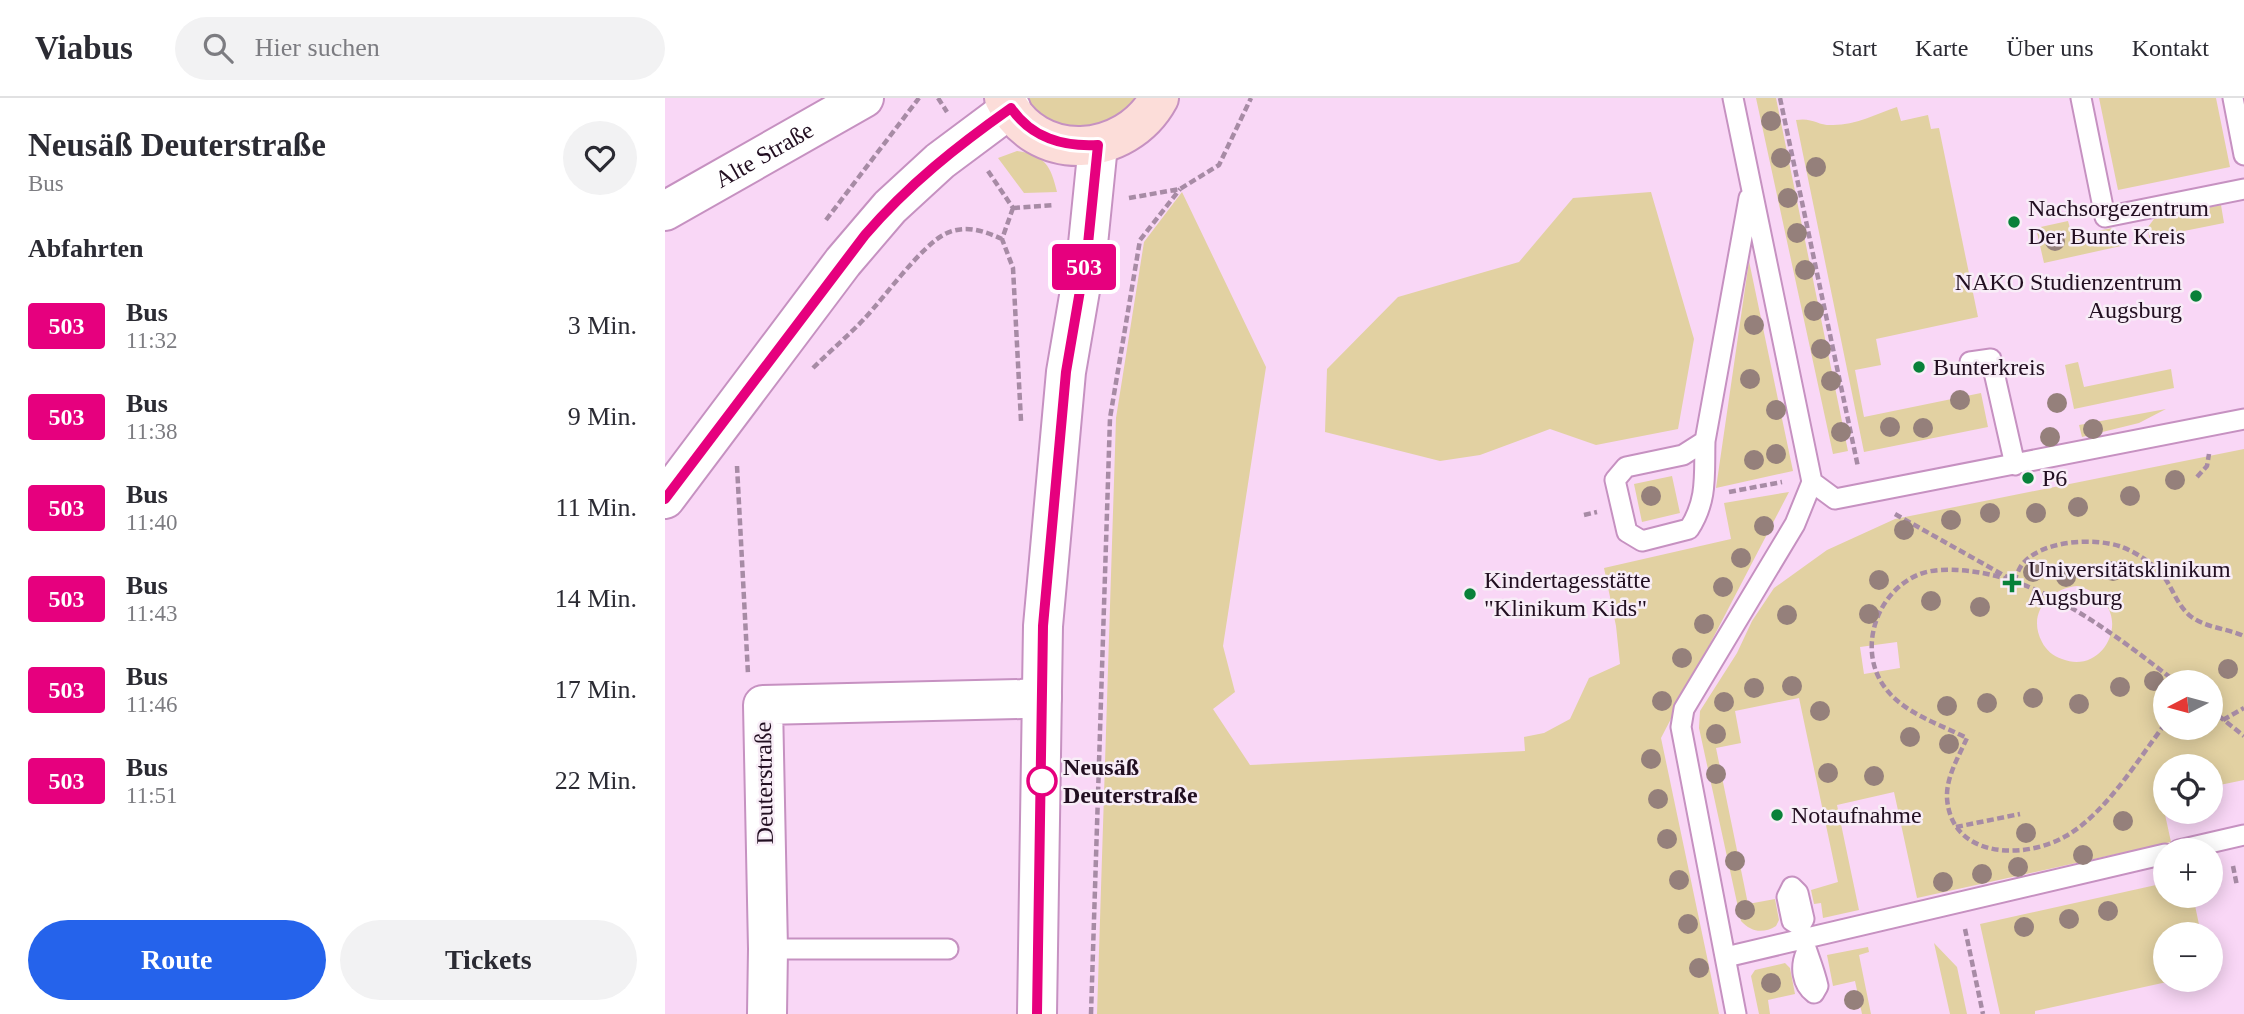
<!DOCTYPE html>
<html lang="de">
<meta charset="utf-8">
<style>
body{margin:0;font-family:"Times New Roman",serif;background:#f2f2f3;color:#2b2b33;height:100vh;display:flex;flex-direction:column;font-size:26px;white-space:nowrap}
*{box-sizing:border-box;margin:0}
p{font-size:23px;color:#7c7c81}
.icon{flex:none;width:38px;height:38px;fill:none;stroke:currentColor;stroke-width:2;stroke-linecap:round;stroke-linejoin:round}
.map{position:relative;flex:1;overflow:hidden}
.side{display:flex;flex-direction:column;background:#fff;width:665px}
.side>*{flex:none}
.badge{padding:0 14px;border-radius:5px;font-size:24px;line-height:46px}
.needle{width:46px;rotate:264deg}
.fabs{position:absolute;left:1488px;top:572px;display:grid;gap:14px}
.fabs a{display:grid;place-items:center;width:70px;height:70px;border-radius:50%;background:#fff;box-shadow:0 4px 18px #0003;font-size:35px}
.map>.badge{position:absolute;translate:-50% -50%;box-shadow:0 0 0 4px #fff}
h2{padding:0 28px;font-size:26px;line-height:63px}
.round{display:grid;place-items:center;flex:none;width:74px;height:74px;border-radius:37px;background:#f2f2f3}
.headline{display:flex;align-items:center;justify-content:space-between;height:119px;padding:0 28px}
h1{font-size:33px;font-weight:700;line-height:52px}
.button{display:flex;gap:14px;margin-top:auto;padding:14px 28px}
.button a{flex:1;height:80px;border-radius:42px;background:#2563eb;color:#fff;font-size:28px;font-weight:700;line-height:80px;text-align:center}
.button a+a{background:#f2f2f3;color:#2b2b33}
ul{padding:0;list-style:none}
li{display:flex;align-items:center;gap:21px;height:91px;padding:0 28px}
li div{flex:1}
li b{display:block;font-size:26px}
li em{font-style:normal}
li .badge{min-width:77px;font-weight:700;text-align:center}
header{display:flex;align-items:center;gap:42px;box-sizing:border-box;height:98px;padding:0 35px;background:#fff;border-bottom:2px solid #e1e1e2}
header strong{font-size:33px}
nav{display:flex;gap:38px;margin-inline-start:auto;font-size:24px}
.search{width:490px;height:63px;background:#f2f2f3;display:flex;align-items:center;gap:18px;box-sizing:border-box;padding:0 24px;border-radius:38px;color:#7c7c81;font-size:26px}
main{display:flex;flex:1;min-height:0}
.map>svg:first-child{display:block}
.green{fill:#e2d1a2;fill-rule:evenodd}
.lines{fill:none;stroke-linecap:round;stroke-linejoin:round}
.service-casing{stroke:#c691c1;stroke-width:23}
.minor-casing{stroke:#c691c1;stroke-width:42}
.tertiary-casing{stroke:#c691c1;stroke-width:42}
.secondary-casing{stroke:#c691c1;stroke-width:42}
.path{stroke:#a78ba5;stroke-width:4.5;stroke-dasharray:7 3.5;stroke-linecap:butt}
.service{stroke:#fff;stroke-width:19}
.minor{stroke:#fff;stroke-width:38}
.tertiary{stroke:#fff;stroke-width:38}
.secondary{stroke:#fcddd9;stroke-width:38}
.tree{fill:#95807b}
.line-casing{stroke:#fff;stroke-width:16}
.line{stroke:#e6007e;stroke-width:10}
.poi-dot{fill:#088139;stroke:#f8edf7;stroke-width:2.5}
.stop-dot{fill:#fff;stroke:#e6007e;stroke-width:3.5}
.labels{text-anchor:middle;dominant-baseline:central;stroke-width:5;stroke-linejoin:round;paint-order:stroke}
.street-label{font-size:24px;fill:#220f21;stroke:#f8edf7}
.poi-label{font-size:24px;fill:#220f21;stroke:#f8edf7;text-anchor:start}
.stop-label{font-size:24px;font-weight:bold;fill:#220f21;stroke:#f8edf7;text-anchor:start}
</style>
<header>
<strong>Viabus</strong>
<div class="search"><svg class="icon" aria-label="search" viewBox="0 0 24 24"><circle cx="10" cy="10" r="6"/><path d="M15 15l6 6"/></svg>Hier suchen</div>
<nav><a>Start</a><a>Karte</a><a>Über uns</a><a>Kontakt</a></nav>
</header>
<main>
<section class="side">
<div class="headline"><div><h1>Neusäß Deuterstraße</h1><p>Bus</p></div><a class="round"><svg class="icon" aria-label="heart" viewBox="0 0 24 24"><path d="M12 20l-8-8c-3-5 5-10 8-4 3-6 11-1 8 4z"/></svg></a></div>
<h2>Abfahrten</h2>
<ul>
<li><span class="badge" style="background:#e6007e;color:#fff">503</span><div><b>Bus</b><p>11:32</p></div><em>3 Min.</em></li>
<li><span class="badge" style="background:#e6007e;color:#fff">503</span><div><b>Bus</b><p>11:38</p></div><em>9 Min.</em></li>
<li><span class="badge" style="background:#e6007e;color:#fff">503</span><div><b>Bus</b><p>11:40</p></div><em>11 Min.</em></li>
<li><span class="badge" style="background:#e6007e;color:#fff">503</span><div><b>Bus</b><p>11:43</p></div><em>14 Min.</em></li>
<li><span class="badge" style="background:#e6007e;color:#fff">503</span><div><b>Bus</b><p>11:46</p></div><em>17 Min.</em></li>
<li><span class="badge" style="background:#e6007e;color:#fff">503</span><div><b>Bus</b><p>11:51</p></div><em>22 Min.</em></li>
</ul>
<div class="button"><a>Route</a><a>Tickets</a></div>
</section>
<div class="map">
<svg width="1579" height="916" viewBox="0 0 1579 916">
<rect width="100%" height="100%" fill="#f9d7f6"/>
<!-- green -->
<path class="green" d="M361 0H473C441 36 392 41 361 0Z
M1091 0H1111L1183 353 1168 356Z
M1434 0H1551L1565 69 1453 92Z
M1232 9 1236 23 1263 17 1266 31 1274 30 1313 219 1211 241 1216 267 1190 272 1199 319 1316 295 1323 329 1199 354 1131 22C1148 19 1153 28 1168 27 1191 27 1211 16 1232 9Z
M352 53C380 57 386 68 392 94L359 95 333 60Z
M517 94 601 269 558 548 570 594 548 611 585 667 860 653 859 639 879 635 905 621 924 580 955 566 951 528 939 470 1066 441 1059 405 1124 394 996 640 1054 916H432L451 320 479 144Z
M986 94 1029 241 1013 331 931 347 885 331 815 357 775 363 660 334 662 271 733 199 854 164 908 100Z
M1556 107 1559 125 1484 140 1483 129 1489 121Z
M1403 123 1407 138 1447 130 1454 137 1456 148 1379 165 1371 130Z
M1084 163 1128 373 1051 390Z
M1413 264 1419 289 1506 271 1509 290 1409 311 1400 267Z
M1501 311 1474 325 1417 339 1414 327Z
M1579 351V682L1545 689V668H1500V697L1496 698 1506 744 1252 800 1229 694 1172 707 1194 812 1158 820 1156 805 1149 806 1146 792 1173 784 1134 600 1070 613 1076 645 1051 650 1083 806 1110 801 1114 822 1111 828C1098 836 1086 834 1076 823L1034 630 1035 613 1072 555 1087 523 1109 490 1162 452 1230 421ZM1412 488C1475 504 1443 580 1397 561 1388 558 1381 552 1377 544 1362 516 1383 491 1412 488ZM1232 544 1235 570 1199 576 1195 549ZM1500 584H1545V630H1500Z
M1007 378 1015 415 977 424 969 386Z
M1500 785V798H1528L1536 836H1500V882H1511L1370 913V916H1335L1315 826Z
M1269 845 1292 869 1302 916H1285Z
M1203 849 1204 854 1194 857 1206 916H1197L1190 883 1168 888 1162 857Z
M1120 865 1125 870 1130 896 1103 902 1105 916H1094L1086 878 1090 872Z"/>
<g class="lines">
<defs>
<path id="service" d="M1068 0 1147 384 1130 426 1019 611 1016 629 1071 916
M1416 0 1440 119 1579 91
M1568 0 1579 57
M1305 264 1326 261 1350 367
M1040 343C1039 376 1043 402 1024 431L977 443 962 434 950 382 961 369 1018 357 1040 343 1084 100
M1147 384 1170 401 1579 321
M1514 752 1579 737
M1135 828 1127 823 1122 799 1127 789 1133 795 1139 821 1135 828C1139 850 1148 866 1153 888L1149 895C1137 886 1135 869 1141 855
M103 851H283
M1061 859 1500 756"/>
<g id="minor">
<path id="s1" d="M0 113 199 0"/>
<path d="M102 916 103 851 98 607 357 601 377 599"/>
</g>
<path id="tertiary" d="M0 401 178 164 225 109 275 63 346 10
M372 916 378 528 401 274 423 146 433 47"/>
<path id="secondary" d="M339 0C370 67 461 61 494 0"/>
</defs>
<!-- service casing -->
<use href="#service" class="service-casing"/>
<!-- minor casing -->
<use href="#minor" class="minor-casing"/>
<!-- tertiary casing -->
<use href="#tertiary" class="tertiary-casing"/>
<!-- secondary casing -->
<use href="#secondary" class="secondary-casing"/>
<!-- path -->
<path class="path" d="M273 0 282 14
M1115 0 1193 369
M323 73 348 110
M464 100 515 91 554 67 586 0
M348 110 337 141 348 170 356 323
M348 110 389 107
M161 122 254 0
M148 270C165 253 183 238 199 221 219 200 256 148 280 136 300 126 319 133 337 141
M72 368 83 576
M1532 379 1542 368 1544 356
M1064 394 1117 384
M1230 416 1349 483C1351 478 1353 473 1356 468 1374 442 1430 439 1457 449 1470 454 1484 463 1494 473 1507 486 1509 503 1524 517 1540 530 1561 530 1579 538
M919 417 932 414
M1545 611 1579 638
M1558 622 1579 610
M1500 626C1472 663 1441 715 1401 738 1360 762 1286 761 1282 700 1281 679 1294 658 1302 640 1276 627 1239 615 1221 591 1191 553 1211 493 1255 476 1265 472 1281 471 1292 472 1374 476 1449 536 1511 584
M1291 729 1355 716
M1568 768 1572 788
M1300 831 1318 916
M426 916 445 320 475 142 515 91"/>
<!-- service -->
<use href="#service" class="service"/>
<!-- minor -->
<use href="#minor" class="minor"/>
<!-- tertiary -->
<use href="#tertiary" class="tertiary"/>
<!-- secondary -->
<use href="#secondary" class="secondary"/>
</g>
<!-- trees -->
<g class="tree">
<circle cx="1106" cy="23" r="10"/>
<circle cx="1116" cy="60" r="10"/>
<circle cx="1151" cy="69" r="10"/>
<circle cx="1123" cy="100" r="10"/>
<circle cx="1132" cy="135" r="10"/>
<circle cx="1390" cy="143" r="10"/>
<circle cx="1140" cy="172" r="10"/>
<circle cx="1149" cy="213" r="10"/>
<circle cx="1089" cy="227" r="10"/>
<circle cx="1156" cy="251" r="10"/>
<circle cx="1085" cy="281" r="10"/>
<circle cx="1166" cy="283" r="10"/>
<circle cx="1295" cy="302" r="10"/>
<circle cx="1392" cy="305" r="10"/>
<circle cx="1111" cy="312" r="10"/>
<circle cx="1225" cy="329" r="10"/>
<circle cx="1258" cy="330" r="10"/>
<circle cx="1428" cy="331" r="10"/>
<circle cx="1176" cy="334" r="10"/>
<circle cx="1385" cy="339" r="10"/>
<circle cx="1111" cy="356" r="10"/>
<circle cx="1089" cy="362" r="10"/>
<circle cx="1510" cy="382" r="10"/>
<circle cx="986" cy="398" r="10"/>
<circle cx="1465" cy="398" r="10"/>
<circle cx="1413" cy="409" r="10"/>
<circle cx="1325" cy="415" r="10"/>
<circle cx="1371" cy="415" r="10"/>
<circle cx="1286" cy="422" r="10"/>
<circle cx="1099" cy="428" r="10"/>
<circle cx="1239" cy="432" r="10"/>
<circle cx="1076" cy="460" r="10"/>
<circle cx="1448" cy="473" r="10"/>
<circle cx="1368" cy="474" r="10"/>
<circle cx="1401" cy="479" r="10"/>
<circle cx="1214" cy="482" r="10"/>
<circle cx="1058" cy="489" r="10"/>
<circle cx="1266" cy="503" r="10"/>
<circle cx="1315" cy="509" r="10"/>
<circle cx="1204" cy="516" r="10"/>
<circle cx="1122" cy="517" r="10"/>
<circle cx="1039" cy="526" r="10"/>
<circle cx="1017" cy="560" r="10"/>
<circle cx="1563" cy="571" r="10"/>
<circle cx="1489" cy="583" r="10"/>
<circle cx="1127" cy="588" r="10"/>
<circle cx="1455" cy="589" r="10"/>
<circle cx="1089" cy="590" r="10"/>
<circle cx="1368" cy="600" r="10"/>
<circle cx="997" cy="603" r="10"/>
<circle cx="1059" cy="604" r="10"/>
<circle cx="1322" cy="605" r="10"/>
<circle cx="1414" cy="606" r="10"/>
<circle cx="1282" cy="608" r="10"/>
<circle cx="1155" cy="613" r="10"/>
<circle cx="1051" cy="636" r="10"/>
<circle cx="1245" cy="639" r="10"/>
<circle cx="1284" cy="646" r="10"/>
<circle cx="986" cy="661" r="10"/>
<circle cx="1163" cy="675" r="10"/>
<circle cx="1051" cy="676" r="10"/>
<circle cx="1209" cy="678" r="10"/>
<circle cx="993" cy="701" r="10"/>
<circle cx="1458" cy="723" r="10"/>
<circle cx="1361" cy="735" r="10"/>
<circle cx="1002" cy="741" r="10"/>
<circle cx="1418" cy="757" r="10"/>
<circle cx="1070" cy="763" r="10"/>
<circle cx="1353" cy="769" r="10"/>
<circle cx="1317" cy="776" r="10"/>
<circle cx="1014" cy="782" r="10"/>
<circle cx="1278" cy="784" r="10"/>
<circle cx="1080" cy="812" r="10"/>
<circle cx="1443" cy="813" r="10"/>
<circle cx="1404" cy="821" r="10"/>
<circle cx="1023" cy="826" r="10"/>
<circle cx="1359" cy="829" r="10"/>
<circle cx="1034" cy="870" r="10"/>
<circle cx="1106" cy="885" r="10"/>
<circle cx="1189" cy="902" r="10"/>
</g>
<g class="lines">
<defs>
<path id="line" d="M0 401 200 137C243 87 292 48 346 10 367 40 397 49 433 47L423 146 401 274 378 528 372 916"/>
</defs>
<!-- line casing -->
<use href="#line" class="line-casing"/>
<!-- line -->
<use href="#line" class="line"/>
</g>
<!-- markers -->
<g class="poi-dot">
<circle cx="1349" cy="124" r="7"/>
<circle cx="1531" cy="198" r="7"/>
<circle cx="1254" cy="269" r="7"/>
<circle cx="1363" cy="380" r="7"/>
<path d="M1343.5 474.5h7v7h7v7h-7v7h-7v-7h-7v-7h7z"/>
<circle cx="805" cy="496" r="7"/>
<circle cx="1112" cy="717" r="7"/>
</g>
<circle class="stop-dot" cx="377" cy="683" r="14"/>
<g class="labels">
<!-- street labels -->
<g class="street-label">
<text stroke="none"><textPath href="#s1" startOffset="114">Alte Straße</textPath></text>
<text transform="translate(99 685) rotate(-91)">Deuterstraße</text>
</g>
<!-- poi labels -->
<g class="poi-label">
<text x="1363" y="110">Nachsorgezentrum<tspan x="1363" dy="28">Der Bunte Kreis</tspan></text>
<text x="1517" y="184" text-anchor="end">NAKO Studienzentrum<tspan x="1517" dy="28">Augsburg</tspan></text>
<text x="1268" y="269">Bunterkreis</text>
<text x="1377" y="380">P6</text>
<text x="1363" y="471">Universitätsklinikum<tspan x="1363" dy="28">Augsburg</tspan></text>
<text x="819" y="482">Kindertagesstätte<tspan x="819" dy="28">"Klinikum Kids"</tspan></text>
<text x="1126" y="717">Notaufnahme</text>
</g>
<!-- stop labels -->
<g class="stop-label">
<text x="398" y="669">Neusäß<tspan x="398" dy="28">Deuterstraße</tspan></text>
</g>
</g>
</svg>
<div class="fabs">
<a><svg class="needle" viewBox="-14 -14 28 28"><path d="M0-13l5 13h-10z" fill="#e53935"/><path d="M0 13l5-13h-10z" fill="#7c7c81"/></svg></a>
<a><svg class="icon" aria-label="locate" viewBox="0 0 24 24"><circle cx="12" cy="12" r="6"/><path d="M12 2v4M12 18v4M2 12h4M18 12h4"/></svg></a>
<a>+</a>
<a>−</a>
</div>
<b class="badge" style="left:419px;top:169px;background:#e6007e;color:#fff">503</b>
</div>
</main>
